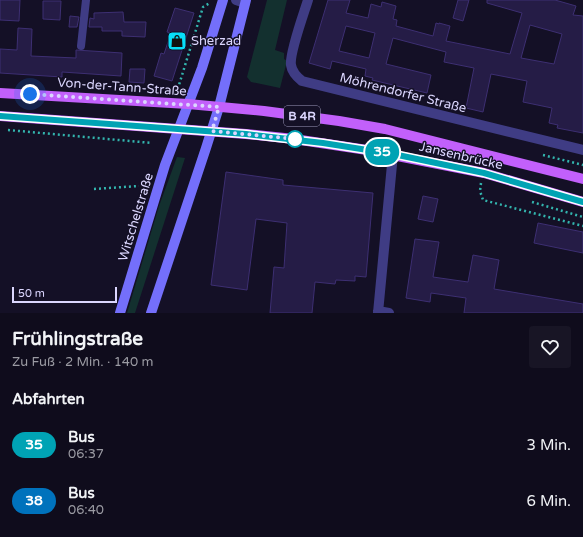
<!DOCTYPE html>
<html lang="de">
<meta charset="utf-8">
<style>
body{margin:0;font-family:"Varela Round",sans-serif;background:#181525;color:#f1f3f6;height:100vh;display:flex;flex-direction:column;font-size:15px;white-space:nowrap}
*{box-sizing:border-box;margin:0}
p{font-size:13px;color:#9b9ba3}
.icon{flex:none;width:22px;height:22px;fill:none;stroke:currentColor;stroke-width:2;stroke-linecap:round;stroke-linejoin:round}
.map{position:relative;height:313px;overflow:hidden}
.panel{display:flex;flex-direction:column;background:#0f0c1c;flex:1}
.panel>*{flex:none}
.badge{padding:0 8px;border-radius:13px;font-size:14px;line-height:26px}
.scale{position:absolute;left:12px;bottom:10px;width:105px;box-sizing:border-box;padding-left:4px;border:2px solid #dbd6fe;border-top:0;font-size:11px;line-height:14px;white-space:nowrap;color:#dbd6fe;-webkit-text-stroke:3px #141026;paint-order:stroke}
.you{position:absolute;width:20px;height:20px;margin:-10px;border:3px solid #fff;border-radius:50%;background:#1a73e8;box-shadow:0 0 0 6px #1a73e833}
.map>.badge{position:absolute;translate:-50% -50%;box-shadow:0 0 0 2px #fff}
h2{padding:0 12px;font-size:15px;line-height:36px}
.round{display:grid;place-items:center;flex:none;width:42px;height:42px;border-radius:4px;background:#181525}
.headline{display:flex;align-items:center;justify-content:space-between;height:68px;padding:0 12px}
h1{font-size:19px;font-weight:700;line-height:30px}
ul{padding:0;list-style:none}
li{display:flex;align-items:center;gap:12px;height:56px;padding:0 12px}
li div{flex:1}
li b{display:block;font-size:15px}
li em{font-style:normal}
li .badge{min-width:44px;font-weight:700;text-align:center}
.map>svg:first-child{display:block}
.green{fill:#13302f}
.building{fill:#251c46;stroke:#3d2f72;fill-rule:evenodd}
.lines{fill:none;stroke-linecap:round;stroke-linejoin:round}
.path{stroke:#33b5ae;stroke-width:2.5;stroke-dasharray:2 3;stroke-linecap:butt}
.lane{stroke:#3f3c84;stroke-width:8}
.street{stroke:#3f3c84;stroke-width:10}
.secondary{stroke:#746ffb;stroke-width:10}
.primary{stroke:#c260fb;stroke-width:10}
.line-casing{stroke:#fff;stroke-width:9}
.line{stroke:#00a3b4;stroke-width:6}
.walk{stroke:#dbd6fe;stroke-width:4;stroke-dasharray:0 7.2}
.stop-dot{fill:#fff;stroke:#00a3b4;stroke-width:2}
.labels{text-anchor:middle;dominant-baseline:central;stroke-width:3;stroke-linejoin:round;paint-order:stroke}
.shield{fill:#141026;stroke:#9f9bbd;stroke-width:1}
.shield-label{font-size:12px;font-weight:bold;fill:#dbd6fe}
.poi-label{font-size:13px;fill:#dbd6fe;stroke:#141026;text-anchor:start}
.street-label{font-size:13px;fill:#dbd6fe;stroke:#141026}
</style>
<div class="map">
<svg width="583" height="313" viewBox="0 0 583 313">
<rect width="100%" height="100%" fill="#141026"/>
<!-- green -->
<path class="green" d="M267 0H287L275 50 284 53V59L287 61 280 88 251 82 247 77Z
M177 157 185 158 135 313H127L159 206Z"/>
<!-- building -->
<path class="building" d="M0 0H20L19 21 0 20Z
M328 0H350L346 13 368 18 371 4 381 7 382 2 396 6 393 19 397 20 396 26 433 36 436 23 439 24V23L450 26 446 41 510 54 522 13 487 3V0H555L576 6 573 15 583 16V133L557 128 558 125 549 123 552 108 523 102 527 81 491 74 483 112 466 108 474 68 444 62 446 52 393 38 386 64 431 75 427 93 372 80 373 78 365 76 366 69 332 61 330 69 309 63ZM530 25 562 34 554 64 521 58ZM346 26 375 33 369 58 339 51Z
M458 0H469L463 21 453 18Z
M43 1H61L60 20 43 19Z
M175 8 194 13 172 81 154 76 161 53 164 54 171 33 167 32Z
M123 12 124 22H146L145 37 122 36V31H102V27H89L90 18 94 19V13Z
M70 16 79 17 77 27H69Z
M18 28 32 29 31 56 76 58V50L122 53 121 76 62 72V77L0 73V49L17 50Z
M130 69H145L144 83 129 82Z
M226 172 283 180V185L373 193 366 277 355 276V281L336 280 335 284 315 282 312 313H270L274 267 284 268 287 223 256 219 247 290 211 285Z
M423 196 438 199 433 222 418 219Z
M538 223 583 232V253L534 243Z
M415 239 439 242 433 277 468 282 473 255 499 260 494 289 583 304V313H464L466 298 431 293 430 302 406 298Z"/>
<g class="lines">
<!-- path -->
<path class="path" d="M172 91 179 85 203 7 210 3
M8 130 152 143
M543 155 583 165
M481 183 480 191 483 200 583 226
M94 189 139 186
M532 202 583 217"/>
<!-- lane -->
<path class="lane" d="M81 46 86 0"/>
<!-- street -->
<path class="street" d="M236 0 245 3
M308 0C304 13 289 54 291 65 292 72 297 77 302 81L583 150
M378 311 389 313
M378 313 393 154"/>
<!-- secondary -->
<path class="secondary" d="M120 313 165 165 202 68 223 0
M151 313 206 148 219 107 246 0"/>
<!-- primary -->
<path class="primary" d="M0 93 188 104 264 111 339 121 385 129 583 179
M0 116 246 134 294 139 367 150 484 173 583 202"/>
</g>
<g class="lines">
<defs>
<path id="line" d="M0 116 246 134 323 143 393 154 484 173 583 202"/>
</defs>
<!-- line casing -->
<use href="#line" class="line-casing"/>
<!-- line -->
<use href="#line" class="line"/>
<!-- walk -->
<path class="walk" d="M30 94 219 107 212 131 295 139"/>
</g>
<!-- icons -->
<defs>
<symbol id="shop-square" viewBox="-11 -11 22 22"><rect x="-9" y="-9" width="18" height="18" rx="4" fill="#07def9" stroke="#141026"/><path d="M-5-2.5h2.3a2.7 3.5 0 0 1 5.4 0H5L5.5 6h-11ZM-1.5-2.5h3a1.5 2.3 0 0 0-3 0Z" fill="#111"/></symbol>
</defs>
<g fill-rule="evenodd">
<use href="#shop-square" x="166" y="30" width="22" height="22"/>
</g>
<!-- markers -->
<circle class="stop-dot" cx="295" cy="139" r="8"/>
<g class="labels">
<!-- shield labels -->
<rect class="shield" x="284" y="106" width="36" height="20" rx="3"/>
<g class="shield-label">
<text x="302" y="116">B 4R</text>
</g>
<!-- poi labels -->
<g class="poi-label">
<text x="191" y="41">Sherzad</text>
</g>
<!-- street labels -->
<g class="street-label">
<text transform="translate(122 87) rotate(4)">Von-der-Tann-Straße</text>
<text transform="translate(403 93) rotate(14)">Möhrendorfer Straße</text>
<text transform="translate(461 156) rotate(13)">Jansenbrücke</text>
<text transform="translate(136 217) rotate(-73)">Witschelstraße</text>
</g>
</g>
</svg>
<div class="scale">50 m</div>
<div class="you" style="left:30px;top:94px"></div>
<b class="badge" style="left:382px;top:152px;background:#00a3b4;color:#fff">35</b>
</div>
<section class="panel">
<div class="headline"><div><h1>Frühlingstraße</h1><p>Zu Fuß · 2 Min. · 140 m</p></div><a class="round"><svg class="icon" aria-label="heart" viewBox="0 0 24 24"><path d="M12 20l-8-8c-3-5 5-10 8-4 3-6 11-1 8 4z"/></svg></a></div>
<h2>Abfahrten</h2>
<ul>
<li><span class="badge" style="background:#00a3b4;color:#fff">35</span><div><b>Bus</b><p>06:37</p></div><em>3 Min.</em></li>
<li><span class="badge" style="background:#0072bc;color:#fff">38</span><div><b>Bus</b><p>06:40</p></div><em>6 Min.</em></li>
</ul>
</section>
